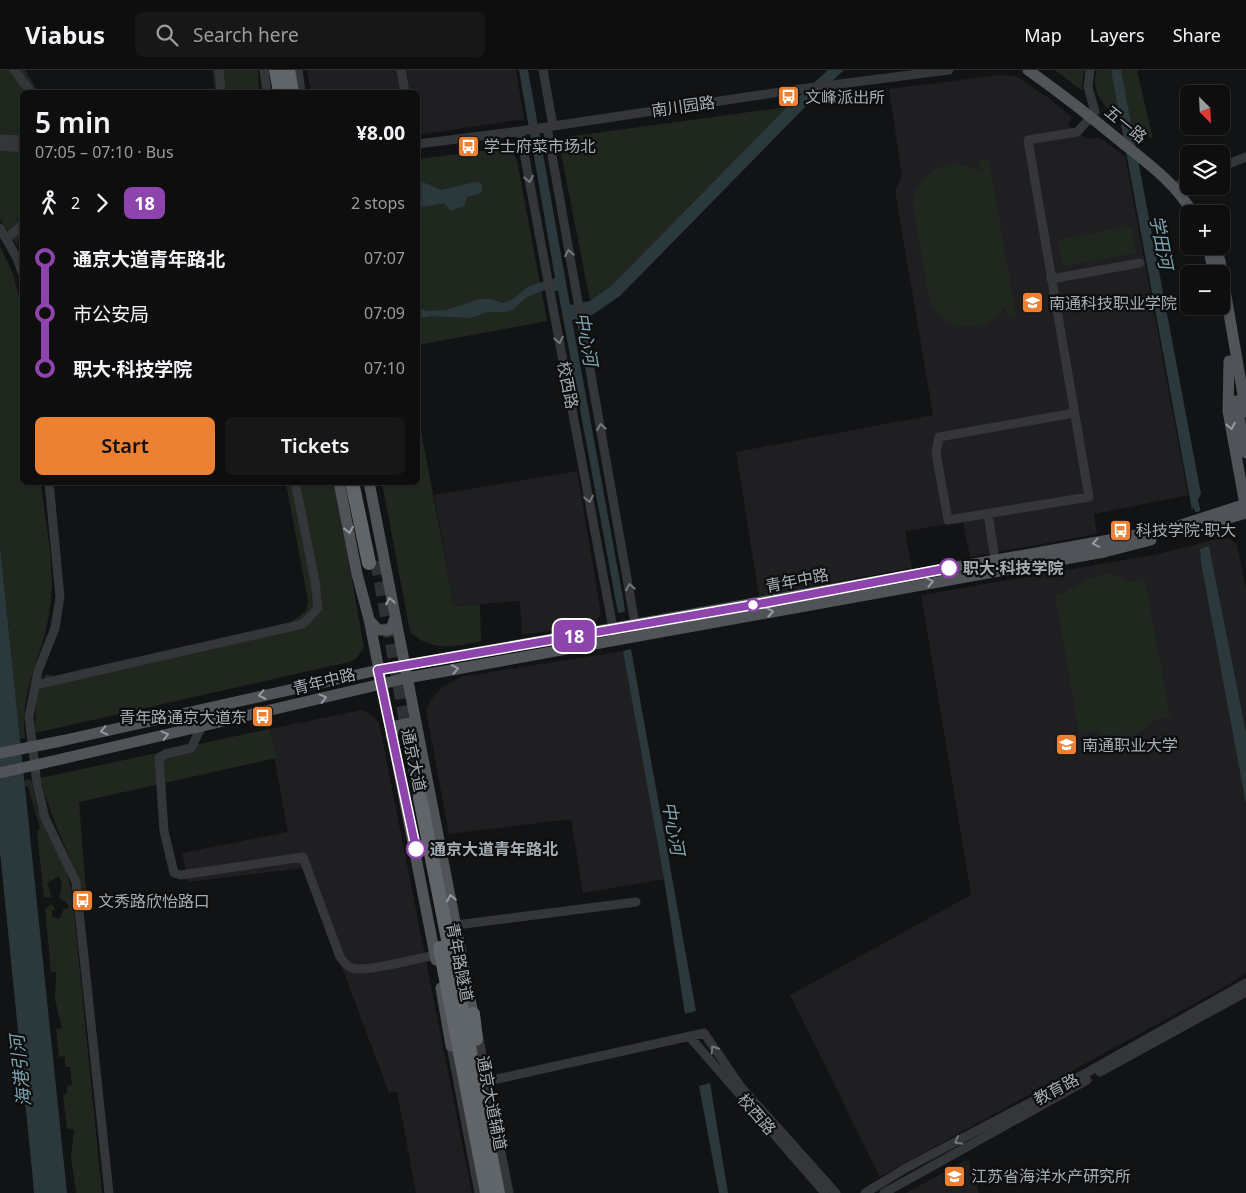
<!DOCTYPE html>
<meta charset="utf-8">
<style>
body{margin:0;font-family:"Noto Sans","Noto Sans SC",sans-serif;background:#171718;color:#f1f3f6;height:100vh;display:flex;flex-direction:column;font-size:19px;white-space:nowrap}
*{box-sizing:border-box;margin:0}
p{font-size:16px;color:#9b9c9e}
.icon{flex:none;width:28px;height:28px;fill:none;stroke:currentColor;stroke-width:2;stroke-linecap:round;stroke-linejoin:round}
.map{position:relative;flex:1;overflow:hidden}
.side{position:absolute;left:20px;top:20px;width:400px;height:395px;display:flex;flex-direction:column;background:#0e0e0f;border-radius:8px;box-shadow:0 1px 4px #0004,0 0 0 1px #2e2e2f}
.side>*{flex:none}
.badge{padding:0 10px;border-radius:8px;font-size:18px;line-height:32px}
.needle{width:32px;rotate:156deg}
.fabs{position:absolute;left:1180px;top:15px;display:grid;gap:10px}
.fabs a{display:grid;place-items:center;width:50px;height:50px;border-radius:8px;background:#0e0e0f;box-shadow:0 1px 4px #0004,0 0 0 1px #2e2e2f;font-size:25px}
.map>.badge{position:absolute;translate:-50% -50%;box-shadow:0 0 0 2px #fff}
.legs{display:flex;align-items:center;gap:8px;height:55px;padding:0 15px;font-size:16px}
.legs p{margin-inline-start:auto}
.headline{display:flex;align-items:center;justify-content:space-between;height:85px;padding:0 15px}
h1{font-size:28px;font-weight:600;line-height:38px}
.button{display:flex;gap:10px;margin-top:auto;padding:10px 15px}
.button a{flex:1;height:58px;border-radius:8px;background:#ec8033;color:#111;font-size:20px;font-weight:600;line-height:58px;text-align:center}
.button a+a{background:#171718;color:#f1f3f6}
ul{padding:0 15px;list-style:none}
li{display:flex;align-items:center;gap:18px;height:55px;font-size:19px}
li i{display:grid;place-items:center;width:8px;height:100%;margin:0 6px;background:currentColor}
li i::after{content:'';width:12px;height:12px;margin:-6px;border:4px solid;border-radius:50%;background:#0e0e0f}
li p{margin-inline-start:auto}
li:first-child i{background:linear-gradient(#0000 50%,currentColor 0)}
li:last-child i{background:linear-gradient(currentColor 50%,#0000 0)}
header{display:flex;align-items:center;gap:30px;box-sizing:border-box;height:70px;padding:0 25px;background:#0e0e0f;border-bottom:1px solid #2e2e2f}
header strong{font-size:24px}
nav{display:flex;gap:28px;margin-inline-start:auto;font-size:18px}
.search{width:350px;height:45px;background:#171718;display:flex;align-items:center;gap:12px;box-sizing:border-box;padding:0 18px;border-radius:8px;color:#9b9c9e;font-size:19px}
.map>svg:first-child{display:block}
.built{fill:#1f1f21}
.green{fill:#1f271f}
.water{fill:#2c393c}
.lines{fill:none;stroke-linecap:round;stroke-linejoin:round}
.canal{stroke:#2c393c;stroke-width:6}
.highway-tunnel{stroke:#2f3234;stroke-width:14;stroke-dasharray:14 7;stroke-linecap:butt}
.minor{stroke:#343639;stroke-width:9}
.major{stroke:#505358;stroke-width:11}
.highway{stroke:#60656a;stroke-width:14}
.major-bridge{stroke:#505358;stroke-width:11}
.oneway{stroke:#72777d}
.oneway2{stroke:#939ba2}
.line-1-casing{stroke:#fff;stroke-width:11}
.line-1{stroke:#8e44ad;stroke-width:8}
.stop-1-dot{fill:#fff;stroke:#8e44ad;stroke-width:2.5}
.labels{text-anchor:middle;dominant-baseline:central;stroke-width:4.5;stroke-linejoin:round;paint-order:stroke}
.poi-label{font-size:16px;fill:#a4adb4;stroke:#0e0e0f;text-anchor:start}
.street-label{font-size:16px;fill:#a4adb4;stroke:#0e0e0f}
.stop-label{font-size:16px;font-weight:bold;fill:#a4adb4;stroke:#0e0e0f;text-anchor:start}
.water-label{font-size:18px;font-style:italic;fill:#7ca3af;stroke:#0e0e0f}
</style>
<header>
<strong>Viabus</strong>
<div class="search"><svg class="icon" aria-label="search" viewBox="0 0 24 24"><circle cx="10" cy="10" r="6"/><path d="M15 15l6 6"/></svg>Search here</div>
<nav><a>Map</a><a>Layers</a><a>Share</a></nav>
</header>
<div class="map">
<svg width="1246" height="1123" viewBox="0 0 1246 1123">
<rect width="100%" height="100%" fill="#121314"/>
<!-- built -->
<path class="built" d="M307 0H516L524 49 418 65V22H311Z
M999 5 1016 6 1050 29 1072 47 1068 55 1087 69 1099 67 1125 86 1188 425 1094 444 1097 464 970 487 963 452 905 461 912 498 759 526 736 382 933 345 895 120 902 106 889 19Z
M577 401 601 543 597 550 592 555 522 565 520 531 454 536 434 425Z
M1229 468 1237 475 1246 518V903L1228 915 880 1107 790 925 971 825 921 525 1154 485 1217 469Z
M623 581 664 809 583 823 571 749 449 764 426 640 430 631 441 618 460 607Z
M362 640 373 646 379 653 472 1123H416L397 1021 389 1023 305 798 188 812 182 783 288 762 269 659Z
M968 1089 979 1123H906Z"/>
<!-- green -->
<path class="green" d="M0 0H25L38 22H22V166L17 171 18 177 0 149Z
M212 0H258L259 22H215Z
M1055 0H1084L1082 20H1081Z
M1097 0H1137L1153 69C1128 54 1085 34 1097 0Z
M787 37 611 216 590 231 560 78 561 70 566 67Z
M506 78 511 80 517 90 547 251 418 275V89Z
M989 89 1016 246 1007 247 1005 237C984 266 950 262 930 235L912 130C921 98 953 84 981 102L979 91Z
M1131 156 1136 183 1062 196 1058 170Z
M0 176 14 206 22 240V412L41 413C45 454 56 496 50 538 44 585 19 619 25 668L20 669 0 476Z
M418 345 454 536 480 534 481 571C454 577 432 582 410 562L382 413 418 412Z
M286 413H335L364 578 356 589 349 592 35 663 36 624 46 604 55 607 290 553 306 541 308 531Z
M1105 504 1120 507 1129 512 1145 509 1170 647 1154 650 1146 658 1133 666 1118 668 1103 666 1094 661 1079 664 1055 525C1075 521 1082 508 1105 504Z
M269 659 276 688 79 732 87 834C73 790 52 753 40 708Z
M31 709 37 738 65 797 72 822 102 1123H76L71 1086 74 1060 67 1058 63 1025 67 1023V1016L72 1015 70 997H65V986L59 987 56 959 62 958 55 930 56 902H51L45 839 52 834 55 840H52V847L59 849 64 839 69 838 66 832 59 828 62 814 59 806 47 813 52 828 44 827 37 761 40 758 28 717H25L24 710Z"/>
<!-- water -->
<path class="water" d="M519 0H528L570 235 590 231 611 216 787 37 828 0H844L809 33 620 226 592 245 572 250 624 533 625 542 618 543 558 221 545 220 534 224 525 228 513 240 505 242H487L471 248 431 246 418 249V238L427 241 446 240 480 229H491L503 233 513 229 529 216 555 208Z
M1111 0H1121L1201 424 1192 440Z
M418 110 441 120 475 112 481 113 483 120 481 123 467 127 464 136 451 141 444 133 422 137 418 158Z
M0 476 67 1123H34L32 1100 0 782Z
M1209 476 1246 663V734L1201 492 1200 479Z
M631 579 696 941 685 944 664 809 623 581Z
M710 1013 728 1123H719L699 1016Z"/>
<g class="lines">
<!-- canal -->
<path class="canal" d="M1194 426 1197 439"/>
<!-- highway-tunnel -->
<path class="highway-tunnel" d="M377 491 420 728"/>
<!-- minor -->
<path class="minor" d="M14 0 31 22
M219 0 221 22
M264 0 267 22
M298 0 301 22
M401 0 405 22
M543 0 553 56
M1090 0 1088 17 1095 42
M547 57 637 565
M520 61 615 569
M0 69 22 70
M418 74 520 61 800 19 949 0
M0 76 22 78
M1221 97 1246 87
M1175 119 1180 114 1189 110
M0 158 17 188 22 202
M6 169 22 155
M1051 209 1140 193
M1074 343 939 367 936 383 948 450 1089 427 1028 70 1077 62 1091 47
M49 412 60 527 55 558 38 601 29 647 37 714 45 748 76 812 109 1123
M988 443 995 490
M35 615 303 554 318 538 315 511 295 412
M202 656 191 678 165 684 159 688 164 761 174 803 181 805 303 787 340 887C344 892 346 896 352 898 365 903 418 888 435 885
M456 855 636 832
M478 964 509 1123
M689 966 825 1123
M451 976 479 1123
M1100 1002 1246 922
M488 1011 704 963 741 1017 836 1123
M865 1123 906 1098 1088 1002 1246 913
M884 1123 1087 1010"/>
<!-- major -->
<path class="major" d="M1028 0C1059 22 1090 46 1120 71 1146 92 1176 113 1193 144
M1208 176 1214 204
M1215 176 1220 191 1246 342
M1229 291 1228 341 1246 440
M1236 331 1246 383
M339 412 357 504 369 549 436 890
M369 412 473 944
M1219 451 1246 443
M370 551 378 560H388L392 557 394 550
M391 666 396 656 411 653 415 658
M61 671 378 600 1137 465 1181 455 1246 434
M66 688 407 608 1104 482 1151 470
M441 918 451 976"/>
<!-- highway -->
<path class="highway" d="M276 0 280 22
M288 0 292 22
M352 412 369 493
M420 728 498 1123
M440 878 487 1123
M473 944 476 969"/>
<!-- major-bridge -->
<path class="major-bridge" d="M0 683 61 671
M0 703 66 688"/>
</g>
<!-- one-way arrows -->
<defs><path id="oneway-chevron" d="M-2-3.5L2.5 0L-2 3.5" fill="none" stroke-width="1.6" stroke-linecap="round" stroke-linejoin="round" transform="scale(1.25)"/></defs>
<g class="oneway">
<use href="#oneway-chevron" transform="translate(529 109) rotate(79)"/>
<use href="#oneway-chevron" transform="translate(569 183) rotate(-100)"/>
<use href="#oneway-chevron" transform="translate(559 270) rotate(79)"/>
<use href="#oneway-chevron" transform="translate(601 357) rotate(-100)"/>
<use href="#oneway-chevron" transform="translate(589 429) rotate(79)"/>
<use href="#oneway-chevron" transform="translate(630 517) rotate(-100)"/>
<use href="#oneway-chevron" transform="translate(714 979) rotate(-123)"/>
<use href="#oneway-chevron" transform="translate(958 1071) rotate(152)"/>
</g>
<g class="oneway2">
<use href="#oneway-chevron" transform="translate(1231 356) rotate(79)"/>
<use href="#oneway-chevron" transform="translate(349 460) rotate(79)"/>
<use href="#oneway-chevron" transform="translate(1096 473) rotate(170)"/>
<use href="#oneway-chevron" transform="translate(930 512) rotate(-11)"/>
<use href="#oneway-chevron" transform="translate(390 531) rotate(-101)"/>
<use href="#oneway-chevron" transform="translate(770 542) rotate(-10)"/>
<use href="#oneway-chevron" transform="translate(455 599) rotate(-11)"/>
<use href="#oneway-chevron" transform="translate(262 625) rotate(168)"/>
<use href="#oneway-chevron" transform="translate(323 628) rotate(-14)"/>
<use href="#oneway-chevron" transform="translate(104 661) rotate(167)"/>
<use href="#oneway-chevron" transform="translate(165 665) rotate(-14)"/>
<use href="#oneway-chevron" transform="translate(451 828) rotate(-101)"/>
</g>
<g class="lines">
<defs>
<path id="line-1" d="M416 779 378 600 764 533 949 498"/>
</defs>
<!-- line-1 casing -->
<use href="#line-1" class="line-1-casing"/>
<!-- line-1 -->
<use href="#line-1" class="line-1"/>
</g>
<!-- icons -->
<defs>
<symbol id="bus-square" viewBox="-11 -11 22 22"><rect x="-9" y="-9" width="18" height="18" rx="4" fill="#ec8033" stroke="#0e0e0f"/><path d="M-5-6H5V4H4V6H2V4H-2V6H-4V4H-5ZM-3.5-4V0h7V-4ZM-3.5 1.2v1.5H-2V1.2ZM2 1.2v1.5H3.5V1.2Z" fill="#fff"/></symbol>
<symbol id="university-square" viewBox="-11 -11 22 22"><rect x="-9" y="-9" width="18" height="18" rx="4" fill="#ec8033" stroke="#0e0e0f"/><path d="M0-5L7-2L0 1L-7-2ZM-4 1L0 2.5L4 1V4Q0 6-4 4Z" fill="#fff"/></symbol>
</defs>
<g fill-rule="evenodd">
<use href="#bus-square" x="776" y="14" width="25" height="25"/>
<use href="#bus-square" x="456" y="64" width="25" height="25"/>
<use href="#university-square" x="1020" y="220" width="25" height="25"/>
<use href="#bus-square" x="1108" y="448" width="25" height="25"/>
<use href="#bus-square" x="250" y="634" width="25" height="25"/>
<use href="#university-square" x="1054" y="662" width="25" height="25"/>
<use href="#bus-square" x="70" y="818" width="25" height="25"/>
<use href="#university-square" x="942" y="1094" width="25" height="25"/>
</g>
<!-- markers -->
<g class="stop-1-dot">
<circle cx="949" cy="498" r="9"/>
<circle cx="753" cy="535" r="6"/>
<circle cx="416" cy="779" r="9"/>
</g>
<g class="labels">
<!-- poi labels -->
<g class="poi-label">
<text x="805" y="27">文峰派出所</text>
<text x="484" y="76">学士府菜市场北</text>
<text x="1049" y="233">南通科技职业学院</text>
<text x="1136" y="460">科技学院·职大</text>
<text x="247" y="647" text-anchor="end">青年路通京大道东</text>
<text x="1082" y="675">南通职业大学</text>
<text x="98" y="831">文秀路欣怡路口</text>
<text x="971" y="1106">江苏省海洋水产研究所</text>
</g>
<!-- street labels -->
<g class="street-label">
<text transform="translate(683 36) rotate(-8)">南川园路</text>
<text transform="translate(1126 54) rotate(39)">五一路</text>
<text transform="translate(568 315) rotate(79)">校西路</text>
<text transform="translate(797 510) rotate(-11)">青年中路</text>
<text transform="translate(324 611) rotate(-14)">青年中路</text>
<text transform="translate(414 690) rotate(78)">通京大道</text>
<text transform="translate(460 892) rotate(79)">青年路隧道</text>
<text transform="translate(1056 1019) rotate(-28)">教育路</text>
<text transform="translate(492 1033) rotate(79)">通京大道辅道</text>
<text transform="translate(757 1044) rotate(49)">校西路</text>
</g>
<!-- stop labels -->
<g class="stop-label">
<text x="963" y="498">职大·科技学院</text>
<text x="430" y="779">通京大道青年路北</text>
</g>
<!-- water labels -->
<g class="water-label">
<text transform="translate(1162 172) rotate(79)">学田河</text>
<text transform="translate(587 269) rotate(80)">中心河</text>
<text transform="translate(674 758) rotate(80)">中心河</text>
<text transform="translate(20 1001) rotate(-96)">海港引河</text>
</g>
</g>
</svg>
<div class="fabs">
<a><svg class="needle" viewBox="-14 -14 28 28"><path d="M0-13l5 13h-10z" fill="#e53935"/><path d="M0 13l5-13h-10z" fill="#9b9c9e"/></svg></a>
<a><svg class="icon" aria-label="layers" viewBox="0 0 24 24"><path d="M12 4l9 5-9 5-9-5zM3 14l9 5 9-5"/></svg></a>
<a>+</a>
<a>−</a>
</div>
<b class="badge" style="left:574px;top:566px;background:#8e44ad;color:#fff">18</b>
<section class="side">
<div class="headline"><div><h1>5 min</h1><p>07:05 – 07:10 · Bus</p></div><b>¥8.00</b></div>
<div class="legs"><svg class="icon" aria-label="walk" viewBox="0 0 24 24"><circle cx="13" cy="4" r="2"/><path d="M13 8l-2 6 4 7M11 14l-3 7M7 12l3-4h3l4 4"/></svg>2<svg class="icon" aria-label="forward" viewBox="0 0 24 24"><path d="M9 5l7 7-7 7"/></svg><b class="badge" style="background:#8e44ad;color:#fff">18</b><p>2 stops</p></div>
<ul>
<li><i style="color:#8e44ad"></i><b>通京大道青年路北</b><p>07:07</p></li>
<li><i style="color:#8e44ad"></i><span>市公安局</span><p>07:09</p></li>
<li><i style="color:#8e44ad"></i><b>职大·科技学院</b><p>07:10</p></li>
</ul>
<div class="button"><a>Start</a><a>Tickets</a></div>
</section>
</div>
